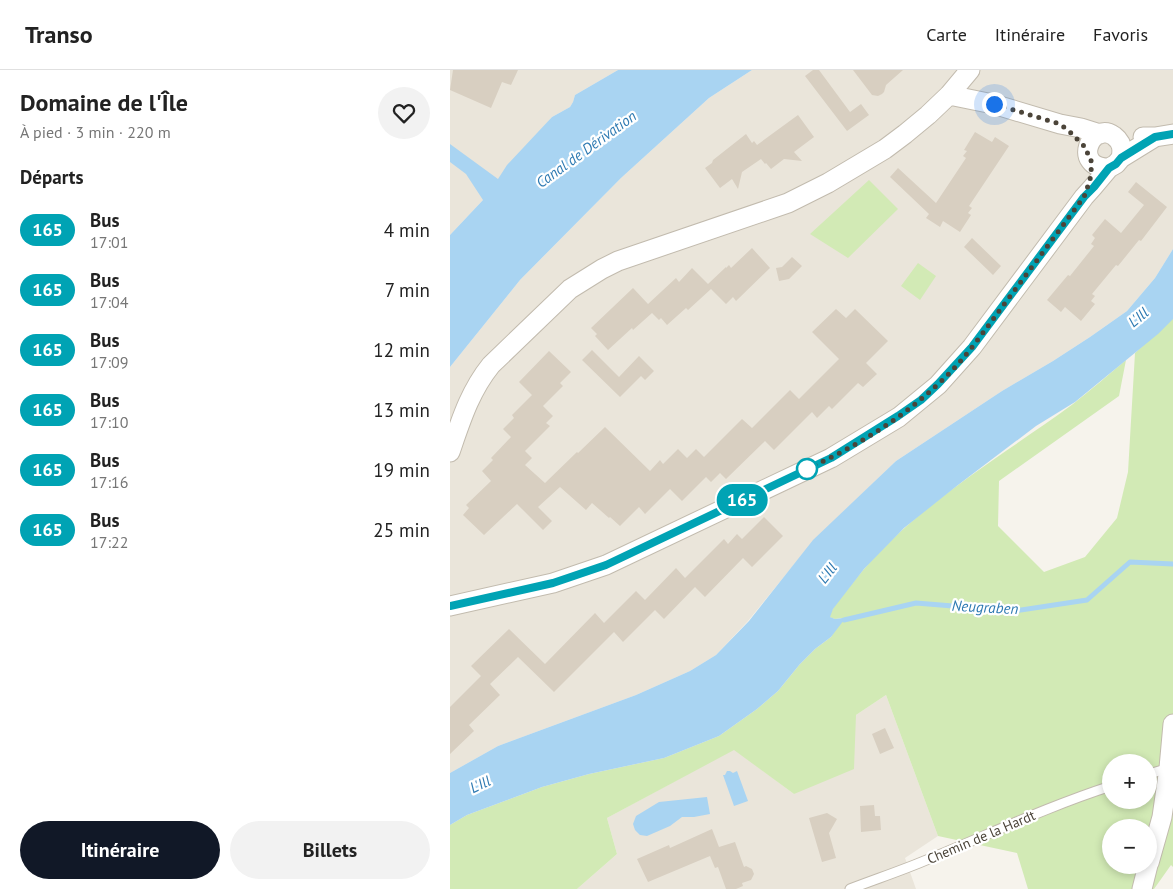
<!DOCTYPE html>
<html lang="fr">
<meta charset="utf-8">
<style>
body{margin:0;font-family:"PT Sans",sans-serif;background:#f2f2f2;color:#222;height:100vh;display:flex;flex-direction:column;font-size:19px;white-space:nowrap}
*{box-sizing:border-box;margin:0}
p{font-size:16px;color:#767676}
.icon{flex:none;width:28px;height:28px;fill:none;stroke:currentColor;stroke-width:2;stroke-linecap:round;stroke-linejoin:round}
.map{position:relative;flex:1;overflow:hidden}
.side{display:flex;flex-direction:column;background:#fff;width:450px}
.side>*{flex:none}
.badge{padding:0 10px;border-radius:16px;font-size:18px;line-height:32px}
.buttons{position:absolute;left:652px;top:684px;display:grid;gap:10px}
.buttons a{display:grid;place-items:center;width:55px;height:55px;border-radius:50%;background:#fff;box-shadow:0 2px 8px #0003;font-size:25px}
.you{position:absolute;width:25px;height:25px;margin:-12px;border:4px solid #fff;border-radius:50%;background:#1a73e8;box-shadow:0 0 0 8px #1a73e833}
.map>.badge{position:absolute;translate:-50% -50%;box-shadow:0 0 0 2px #fff}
h2{padding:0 20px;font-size:19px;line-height:45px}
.round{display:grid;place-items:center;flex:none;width:52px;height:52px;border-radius:26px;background:#f2f2f2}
.summary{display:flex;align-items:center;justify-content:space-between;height:85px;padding:0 20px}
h1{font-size:24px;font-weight:800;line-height:38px}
.cta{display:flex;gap:10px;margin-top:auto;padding:10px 20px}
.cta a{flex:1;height:58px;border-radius:30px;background:#111827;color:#fff;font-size:20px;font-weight:800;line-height:58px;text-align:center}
.cta a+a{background:#f2f2f2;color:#222}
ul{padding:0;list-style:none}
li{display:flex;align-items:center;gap:15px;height:60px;padding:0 20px}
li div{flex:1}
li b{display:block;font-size:19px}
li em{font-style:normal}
li .badge{min-width:55px;font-weight:700;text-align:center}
header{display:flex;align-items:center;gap:30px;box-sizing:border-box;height:70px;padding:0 25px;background:#fff;border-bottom:1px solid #e0e0e0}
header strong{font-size:24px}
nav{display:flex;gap:28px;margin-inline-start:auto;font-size:18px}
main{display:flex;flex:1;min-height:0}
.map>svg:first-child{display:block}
.residential{fill:#eae5da}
.green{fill:#d2eab5;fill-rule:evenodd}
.water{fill:#a9d4f2}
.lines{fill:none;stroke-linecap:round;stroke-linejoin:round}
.stream{stroke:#a9d4f2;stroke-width:5}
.building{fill:#d8cfc1}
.lane-casing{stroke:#c2bbae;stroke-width:11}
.street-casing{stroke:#c2bbae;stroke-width:21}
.lane{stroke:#fff;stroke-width:9}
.street{stroke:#fff;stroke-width:19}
.line-casing{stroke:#fff;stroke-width:11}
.line{stroke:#00a3b4;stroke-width:8}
.walk{stroke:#4b4439;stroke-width:5;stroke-dasharray:0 9}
.stop-dot{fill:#fff;stroke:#00a3b4;stroke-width:2.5}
.labels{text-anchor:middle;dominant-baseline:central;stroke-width:4.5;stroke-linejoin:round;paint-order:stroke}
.street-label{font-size:14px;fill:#4b4439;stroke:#fff}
.water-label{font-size:15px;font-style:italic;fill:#2e7ab2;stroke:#fff}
</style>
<header>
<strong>Transo</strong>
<nav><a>Carte</a><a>Itinéraire</a><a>Favoris</a></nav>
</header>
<main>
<section class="side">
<div class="summary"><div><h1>Domaine de l'Île</h1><p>À pied · 3 min · 220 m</p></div><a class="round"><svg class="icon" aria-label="heart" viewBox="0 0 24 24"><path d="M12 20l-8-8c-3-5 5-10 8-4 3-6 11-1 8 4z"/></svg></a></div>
<h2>Départs</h2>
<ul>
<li><span class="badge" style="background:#00a3b4;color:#fff">165</span><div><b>Bus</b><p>17:01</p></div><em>4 min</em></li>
<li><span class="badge" style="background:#00a3b4;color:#fff">165</span><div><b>Bus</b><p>17:04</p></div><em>7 min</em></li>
<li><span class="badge" style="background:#00a3b4;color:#fff">165</span><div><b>Bus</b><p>17:09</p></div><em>12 min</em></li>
<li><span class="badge" style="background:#00a3b4;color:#fff">165</span><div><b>Bus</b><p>17:10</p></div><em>13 min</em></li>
<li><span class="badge" style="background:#00a3b4;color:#fff">165</span><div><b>Bus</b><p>17:16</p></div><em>19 min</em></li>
<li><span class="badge" style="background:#00a3b4;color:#fff">165</span><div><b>Bus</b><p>17:22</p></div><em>25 min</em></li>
</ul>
<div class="cta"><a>Itinéraire</a><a>Billets</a></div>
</section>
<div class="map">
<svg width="723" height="819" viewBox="0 0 723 819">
<rect width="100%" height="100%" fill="#f6f3ec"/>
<!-- residential -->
<path class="residential" d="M0 0H168L125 25 123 32 120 37 102 47 33 130 0 165Z
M302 0H723V179L705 208 677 241 640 267 603 291 552 321 446 391 364 470 298 551 266 585 240 601 186 625 48 676 0 703V297L70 210 171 108 259 28Z
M436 625 488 766 455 788 466 819H127L167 784 157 748 284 679 344 724 406 645Z"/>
<!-- green -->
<path class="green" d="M419 110 448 139 398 188 360 164Z
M468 193 486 206 470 230 451 216Z
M723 248V797L721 795 704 819H578L567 783 488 766 436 625 406 645 404 699 344 724 284 680 157 748 167 784 127 819H0V755L17 745 92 717 139 704 214 688 269 666 307 639 328 621 350 594 365 579 381 567 392 548 385 549 379 547C384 533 396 522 405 510 464 436 548 389 623 334 641 320 658 305 676 290L669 326 549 411 548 456 594 502 635 487 667 448 678 402 685 283ZM661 692H699V730H661ZM661 758H699V795H661Z"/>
<!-- water -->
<path class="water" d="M168 0H302L259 28 171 108 70 210 0 297V165L33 130 16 104 0 92V74L48 109 57 95 102 47 120 37 123 32 125 25Z
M723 179V249L708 264 625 332 586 356 508 415 454 458 414 499 383 539 380 547 385 549 393 548 394 550 381 567 365 579 350 594 328 621 307 639 269 666 214 688 139 704 92 717 17 745 0 755V703L48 676 186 625 240 601 266 585 299 551 363 470 446 391 552 321 603 291 640 267 677 241 705 208Z
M277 701H280L283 703 287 701 298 731 284 736 273 705H275Z
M257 727 260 744 244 747H232L220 756 197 766 190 765 185 760 183 754 186 746 209 732Z"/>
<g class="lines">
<!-- stream -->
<path class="stream" d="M394 550 466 533 564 541 637 530 680 492 723 494"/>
</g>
<!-- building -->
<path class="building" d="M3 0H68L61 15 52 12 41 38 0 20Z
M363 0H369L400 42 411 34 419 45 397 61 355 6Z
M403 0H453L436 15 434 22 432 24 428 26 422 25Z
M348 45 364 67 344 82 352 91 334 89 321 99 316 93 315 94 311 89 292 102 288 119 282 109 270 118 255 98 262 93 263 90 296 64 302 73 304 71 307 75Z
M525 62 542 72 545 67 559 76 519 136 522 138 518 143 521 145 510 162 493 151 490 157 476 148 479 144 440 107 448 98 486 133 516 88 513 86 517 81 514 80Z
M686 112 717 137 691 171 689 170 668 196 666 195 642 224 645 226 641 231 645 234 631 251 615 237 611 242 597 230 618 205 620 206 644 176 641 174 645 168 642 165 655 149 671 163 694 135 678 122Z
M522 168 551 196 543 205 514 177Z
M302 178 320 198 286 231 283 227 276 234 261 219 238 240 236 238 217 255 211 248 209 250 202 243 183 260 182 258 158 280 145 266 147 264 141 258 183 218 198 234 226 208 229 212 242 198 258 214 276 197V198L279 195 281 198Z
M342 187 352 196 339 209 329 211 326 198 332 197Z
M386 239 396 248 405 239 438 271 416 293 427 304 413 317 408 313 382 339 379 336 367 348 362 342 324 380 315 371 276 409 270 403 261 412 256 407 232 431 220 419 195 444 189 437 170 456 160 447 159 448 142 433 136 440 110 417 88 437 102 451 93 460 67 434 34 465 13 445 19 438 16 435 41 411 32 401 43 390 41 388 61 367 53 359 64 348 62 345 82 325 69 312 99 281 121 302 110 313 113 316 93 336 103 346 96 353 100 356 75 381 82 388 75 395 95 413 127 382 128 383 155 357 200 401 210 390 213 394 228 379 237 388 246 379 254 387 292 349 302 358 340 320 349 329 389 289 362 262Z
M142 280 169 307 189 286 204 301 195 310 191 306 170 327 132 290Z
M314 447 333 466 302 497 293 488 255 527 245 517 214 549 205 540 173 572 164 562 104 622 68 587 40 614 50 625 19 655 24 661 0 684V637L31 606 21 596 59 559 95 594 145 543 154 553 186 521 195 530 226 498 235 508 274 469 278 474 287 464 292 469Z
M435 658 444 678 430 684 422 664Z
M424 735 425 746H430L431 760 411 762 410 736Z
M377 743 387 749 379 763 386 788 372 792 359 748Z
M262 759 269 777 285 772 294 797 296 796 302 799 304 804 301 810 292 813 293 816 286 819H276L268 797 265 798 260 786 198 812 187 789 219 775 220 778Z"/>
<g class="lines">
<defs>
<path id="lane" d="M699 704 719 698
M400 819C426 809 453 800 479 789 540 764 599 736 661 716"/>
<path id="street" d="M499 25 543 34 610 54 631 58 650 64
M693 67H705L723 64
M659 98C621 98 641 50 664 66 672 72 673 79 671 88
M0 382C11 350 20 321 41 295L120 219 152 199 168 191 338 133 378 113 435 79 455 64 478 45 499 25 520 0
M0 536 103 513 156 495 381 388 449 347 488 315 522 277 634 127 643 117 659 98 666 94 671 88 705 67
M699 793 712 747 719 698 723 654
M692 819 698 795"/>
</defs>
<!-- lane casing -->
<use href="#lane" class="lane-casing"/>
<!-- street casing -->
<use href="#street" class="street-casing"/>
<!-- lane -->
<use href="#lane" class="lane"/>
<!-- street -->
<use href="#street" class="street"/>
</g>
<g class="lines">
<defs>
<path id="line" d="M0 536 103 513 156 495 381 388 448 346 471 330 488 314 522 277 634 127 644 117 659 98 666 94 671 88 705 67 723 64"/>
</defs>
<!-- line casing -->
<use href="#line" class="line-casing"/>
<!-- line -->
<use href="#line" class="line"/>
<!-- walk -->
<path class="walk" d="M357 399C403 378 450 350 487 315 513 292 532 264 552 237 580 200 607 163 634 127L640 110 642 92 638 87 637 79 620 62 610 54 544 34"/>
</g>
<!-- markers -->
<circle class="stop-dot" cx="357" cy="399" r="10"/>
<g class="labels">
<!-- street labels -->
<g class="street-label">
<text transform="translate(531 767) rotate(-23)">Chemin de la Hardt</text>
</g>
<!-- water labels -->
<g class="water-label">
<text transform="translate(136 79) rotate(-36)">Canal de Dérivation</text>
<text transform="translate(688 247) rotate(-40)">L'Ill</text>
<text transform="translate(377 503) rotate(-52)">L'Ill</text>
<text transform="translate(535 537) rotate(3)">Neugraben</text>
<text transform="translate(30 714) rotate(-26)">L'Ill</text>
</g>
</g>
</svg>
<div class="buttons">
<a>+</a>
<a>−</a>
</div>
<div class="you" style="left:544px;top:34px"></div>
<b class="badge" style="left:292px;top:430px;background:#00a3b4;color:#fff">165</b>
</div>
</main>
